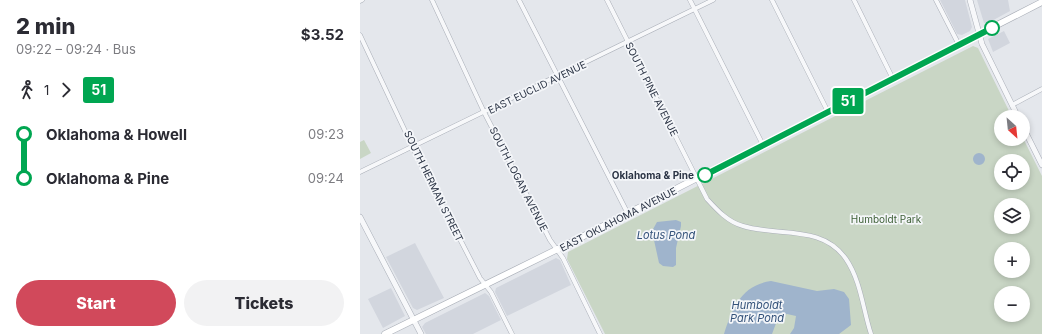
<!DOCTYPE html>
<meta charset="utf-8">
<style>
body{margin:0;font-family:Inter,sans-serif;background:#f2f2f3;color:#2b2b33;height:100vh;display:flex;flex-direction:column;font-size:15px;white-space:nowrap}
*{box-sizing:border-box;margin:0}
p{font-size:13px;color:#7c7c81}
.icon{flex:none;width:22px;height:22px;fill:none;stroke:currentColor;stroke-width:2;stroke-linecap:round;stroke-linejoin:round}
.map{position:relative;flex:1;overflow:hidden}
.sheet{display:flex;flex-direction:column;background:#fff;width:360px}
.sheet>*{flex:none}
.badge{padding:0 8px;border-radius:3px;font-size:14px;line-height:26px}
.needle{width:26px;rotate:153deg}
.tools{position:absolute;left:634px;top:110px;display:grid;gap:8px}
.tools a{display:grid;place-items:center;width:36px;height:36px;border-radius:50%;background:#fff;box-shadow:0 2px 6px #0003;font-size:20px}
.map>.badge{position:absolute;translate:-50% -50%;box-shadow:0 0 0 2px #fff}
.legs{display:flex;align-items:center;gap:6px;height:44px;padding:0 16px;font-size:13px}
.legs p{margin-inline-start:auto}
.summary{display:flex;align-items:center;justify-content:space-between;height:68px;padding:0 16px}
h1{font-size:22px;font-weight:800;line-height:30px}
.cta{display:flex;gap:8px;margin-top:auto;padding:8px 16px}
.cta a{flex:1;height:46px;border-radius:24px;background:#d1495b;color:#fff;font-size:16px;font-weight:800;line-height:46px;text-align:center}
.cta a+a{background:#f2f2f3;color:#2b2b33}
ul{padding:0 16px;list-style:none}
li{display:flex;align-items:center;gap:14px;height:44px;font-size:15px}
li i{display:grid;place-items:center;width:6px;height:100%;margin:0 5px;background:currentColor}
li i::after{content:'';width:10px;height:10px;margin:-5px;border:3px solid;border-radius:50%;background:#fff}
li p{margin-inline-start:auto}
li:first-child i{background:linear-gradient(#0000 50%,currentColor 0)}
li:last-child i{background:linear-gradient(currentColor 50%,#0000 0)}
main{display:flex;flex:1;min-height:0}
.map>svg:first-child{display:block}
.built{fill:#d2d6de}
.green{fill:#c9d6c5;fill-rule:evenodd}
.water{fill:#9fb4cc}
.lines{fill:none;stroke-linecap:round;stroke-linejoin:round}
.minor-casing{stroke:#a9aeb7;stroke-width:5}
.tertiary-casing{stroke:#a9aeb7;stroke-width:6}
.secondary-casing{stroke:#a9aeb7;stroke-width:7}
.minor{stroke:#f7f8fa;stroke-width:4}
.tertiary{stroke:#f7f8fa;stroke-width:5}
.secondary{stroke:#fff;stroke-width:6}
.line-1-casing{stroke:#fff;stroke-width:9}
.line-1{stroke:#00a651;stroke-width:6}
.stop-1-dot{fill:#fff;stroke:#00a651;stroke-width:2}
.labels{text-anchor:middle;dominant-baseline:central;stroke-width:3.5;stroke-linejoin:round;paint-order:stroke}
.street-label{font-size:10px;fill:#2b3445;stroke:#f4f6f9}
.stop-label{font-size:10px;font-weight:bold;fill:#2b3445;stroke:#f4f6f9;text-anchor:end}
.park-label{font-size:10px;fill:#3f6138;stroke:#f4f6f9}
.water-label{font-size:11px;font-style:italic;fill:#34527a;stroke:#f4f6f9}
</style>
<main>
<section class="sheet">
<div class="summary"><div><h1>2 min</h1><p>09:22 – 09:24 · Bus</p></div><b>$3.52</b></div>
<div class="legs"><svg class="icon" aria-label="walk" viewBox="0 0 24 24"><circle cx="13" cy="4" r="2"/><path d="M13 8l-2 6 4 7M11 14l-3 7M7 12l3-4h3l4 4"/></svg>1<svg class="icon" aria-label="forward" viewBox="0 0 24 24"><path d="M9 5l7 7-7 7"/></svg><b class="badge" style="background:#00a651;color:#fff">51</b></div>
<ul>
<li><i style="color:#00a651"></i><b>Oklahoma &amp; Howell</b><p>09:23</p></li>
<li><i style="color:#00a651"></i><b>Oklahoma &amp; Pine</b><p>09:24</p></li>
</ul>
<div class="cta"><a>Start</a><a>Tickets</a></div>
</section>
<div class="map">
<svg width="682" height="334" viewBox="0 0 682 334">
<rect width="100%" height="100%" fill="#e4e7ec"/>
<!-- built -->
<path class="built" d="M580 0H605L612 27 610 31 602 35 597 34Z
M617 0H648L650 11 628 23H624Z
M644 31 650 43 633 52 628 39Z
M55 243 84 298 57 310 53 308 26 257Z
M196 258 200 260 211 285 147 316 135 292 136 288Z
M31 288 45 316 23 328 8 299Z
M125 293 129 296 141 320 113 334H66L62 327 65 323Z"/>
<!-- green -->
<path class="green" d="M613 46 618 48 652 117H641V139L663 138 682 176V334H245L207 259 208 252ZM641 161H663V183H641ZM641 205H663V227H641ZM641 249H663V271H641ZM641 293H663V315H641Z
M4 140 11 153 0 159V142Z"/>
<!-- water -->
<path class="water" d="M613 159a6 6 0 1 1 12 0a6 6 0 1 1-12 0Z
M316 220 321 222V226L316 248V265L313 267 303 266 299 263 292 231 297 222Z
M411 281 457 291 474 289 484 292 489 299 491 325 479 334H430L434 328 436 316 427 314 418 318 412 334H364C372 309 381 285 411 281Z"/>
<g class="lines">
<defs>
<path id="minor" d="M72 0 124 112 190 240 203 258 240 334
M159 0 268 214
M247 0 347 199C357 210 368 222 383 226 418 237 462 224 486 259 501 281 503 310 511 334
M330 0 403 145
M412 0 468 112
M494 0 533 79
M576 0 599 45
M0 1 2 0
M0 35 55 152 120 278 131 292 152 334
M652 105 682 89
M0 172 353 0"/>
<path id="tertiary" d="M610 0 622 44 658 117
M663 127 682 165
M0 217 61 334"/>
<path id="secondary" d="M25 334 210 243 682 2"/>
</defs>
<!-- minor casing -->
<use href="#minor" class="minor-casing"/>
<!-- tertiary casing -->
<use href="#tertiary" class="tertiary-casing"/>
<!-- secondary casing -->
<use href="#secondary" class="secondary-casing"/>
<!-- minor -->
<use href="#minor" class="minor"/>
<!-- tertiary -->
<use href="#tertiary" class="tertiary"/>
<!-- secondary -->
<use href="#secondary" class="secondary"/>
</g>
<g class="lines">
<defs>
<path id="line-1" d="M345 175 632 28"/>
</defs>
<!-- line-1 casing -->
<use href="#line-1" class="line-1-casing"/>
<!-- line-1 -->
<use href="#line-1" class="line-1"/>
</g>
<!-- markers -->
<g class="stop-1-dot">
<circle cx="632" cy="28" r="7"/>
<circle cx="345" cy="175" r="7"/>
</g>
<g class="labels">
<!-- street labels -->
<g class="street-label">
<text transform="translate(177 87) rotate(-26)">EAST EUCLID AVENUE</text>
<text transform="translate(292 89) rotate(63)">SOUTH PINE AVENUE</text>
<text transform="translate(159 179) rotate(63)">SOUTH LOGAN AVENUE</text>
<text transform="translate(74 186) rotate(64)">SOUTH HERMAN STREET</text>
<text transform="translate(258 219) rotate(-27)">EAST OKLAHOMA AVENUE</text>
</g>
<!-- stop labels -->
<g class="stop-label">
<text x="334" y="175">Oklahoma &amp; Pine</text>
</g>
<!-- park labels -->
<g class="park-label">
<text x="526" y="219">Humboldt Park</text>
</g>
<!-- water labels -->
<g class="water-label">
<text x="306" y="235">Lotus Pond</text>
<text x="397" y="305">Humboldt<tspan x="397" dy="13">Park Pond</tspan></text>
</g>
</g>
</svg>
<div class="tools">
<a><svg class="needle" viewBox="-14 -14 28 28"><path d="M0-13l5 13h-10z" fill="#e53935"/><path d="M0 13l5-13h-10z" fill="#7c7c81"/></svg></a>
<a><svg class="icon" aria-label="locate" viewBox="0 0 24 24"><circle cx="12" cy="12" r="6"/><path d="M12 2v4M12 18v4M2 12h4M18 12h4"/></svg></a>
<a><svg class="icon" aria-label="layers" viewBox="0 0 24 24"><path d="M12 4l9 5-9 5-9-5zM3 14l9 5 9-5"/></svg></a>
<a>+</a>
<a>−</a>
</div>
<b class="badge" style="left:488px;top:101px;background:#00a651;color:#fff">51</b>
</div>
</main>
